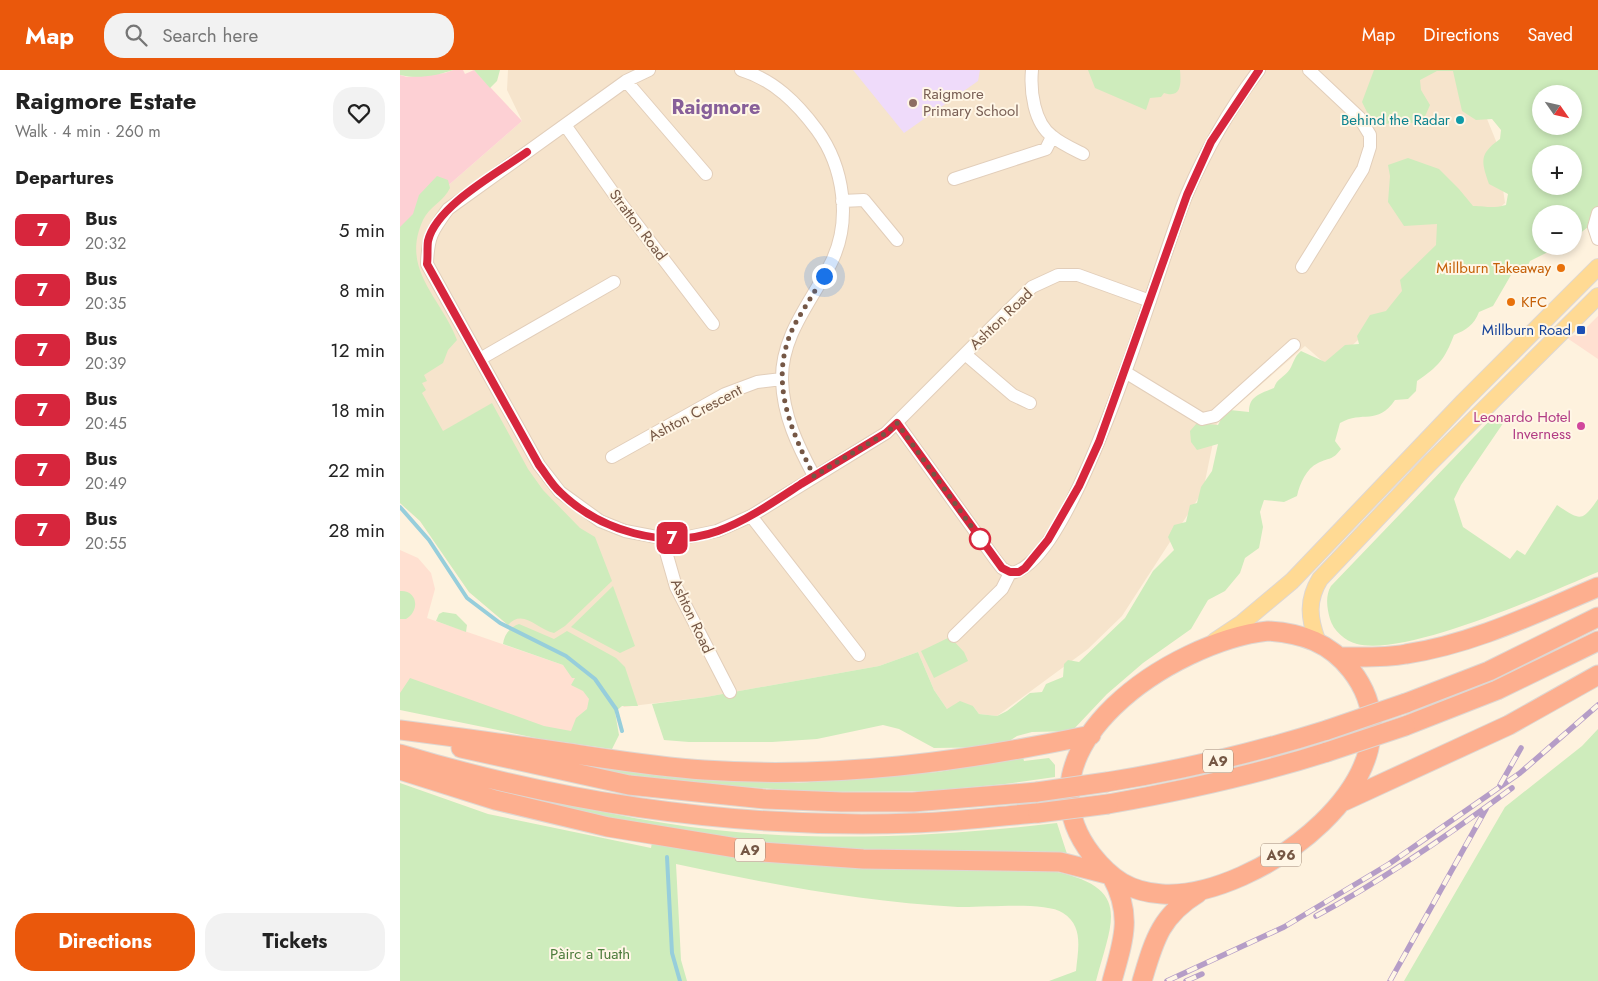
<!DOCTYPE html>
<meta charset="utf-8">
<style>
body{margin:0;font-family:Jost,sans-serif;background:#f2f2f2;color:#222;height:100vh;display:flex;flex-direction:column;font-size:19px;white-space:nowrap}
*{box-sizing:border-box;margin:0}
p{font-size:16px;color:#767676}
.icon{flex:none;width:28px;height:28px;fill:none;stroke:currentColor;stroke-width:2;stroke-linecap:round;stroke-linejoin:round}
.map{position:relative;flex:1;overflow:hidden}
.details{display:flex;flex-direction:column;background:#fff;width:400px}
.details>*{flex:none}
.badge{padding:0 10px;border-radius:8px;font-size:18px;line-height:32px}
.needle{width:32px;rotate:124deg}
.buttons{position:absolute;left:1132px;top:15px;display:grid;gap:10px}
.buttons a{display:grid;place-items:center;width:50px;height:50px;border-radius:50%;background:#fff;box-shadow:0 2px 8px #0003;font-size:25px}
.you{position:absolute;width:25px;height:25px;margin:-12px;border:4px solid #fff;border-radius:50%;background:#1a73e8;box-shadow:0 0 0 8px #1a73e833}
.map>.badge{position:absolute;translate:-50% -50%;box-shadow:0 0 0 2px #fff}
h2{padding:0 15px;font-size:19px;line-height:45px}
.round{display:grid;place-items:center;flex:none;width:52px;height:52px;border-radius:20px;background:#f2f2f2}
.overview{display:flex;align-items:center;justify-content:space-between;height:85px;padding:0 15px}
h1{font-size:24px;font-weight:700;line-height:38px}
.button{display:flex;gap:10px;margin-top:auto;padding:10px 15px}
.button a{flex:1;height:58px;border-radius:20px;background:#ea580c;color:#fff;font-size:20px;font-weight:700;line-height:58px;text-align:center}
.button a+a{background:#f2f2f2;color:#222}
ul{padding:0;list-style:none}
li{display:flex;align-items:center;gap:15px;height:60px;padding:0 15px}
li div{flex:1}
li b{display:block;font-size:19px}
li em{font-style:normal}
li .badge{min-width:55px;font-weight:700;text-align:center}
header{display:flex;align-items:center;gap:30px;box-sizing:border-box;height:70px;padding:0 25px;background:#ea580c;color:#fff}
header strong{font-size:24px}
nav{display:flex;gap:28px;margin-inline-start:auto;font-size:18px}
.search{width:350px;height:45px;background:#f2f2f2;display:flex;align-items:center;gap:12px;box-sizing:border-box;padding:0 18px;border-radius:20px;color:#767676;font-size:19px}
main{display:flex;flex:1;min-height:0}
.map>svg:first-child{display:block}
.residential{fill:#f6e4cc}
.commercial{fill:#ffe0d1}
.education{fill:#efdbfa}
.medical{fill:#fdd0d4}
.green{fill:#ceecbc;fill-rule:evenodd}
.lines{fill:none;stroke-linecap:round;stroke-linejoin:round}
.stream{stroke:#97cedb;stroke-width:4}
.minor-casing{stroke:#e2ceba;stroke-width:14}
.major-casing{stroke:#ded7d2;stroke-width:18}
.highway-casing{stroke:#ded7d2;stroke-width:21}
.minor{stroke:#fff;stroke-width:12}
.major{stroke:#ffda94;stroke-width:16}
.highway{stroke:#fdaf8f;stroke-width:19}
.rail-casing{stroke:#b59dc7;stroke-width:5.5}
.rail{stroke:#fff6e6;stroke-width:4;stroke-dasharray:11;stroke-linecap:butt}
.highway-bridge-casing{stroke:#ded7d2;stroke-width:21;stroke-linecap:butt}
.highway-bridge{stroke:#fdaf8f;stroke-width:19}
.line-casing{stroke:#fff;stroke-width:11}
.line{stroke:#d7263d;stroke-width:8}
.walk{stroke:#755745;stroke-width:5;stroke-dasharray:0 9}
.education-dot{fill:#8d6e63;stroke:#fff6e6;stroke-width:2}
.culture-dot{fill:#0f9aa8;stroke:#fff6e6;stroke-width:2}
.food-dot{fill:#e8710a;stroke:#fff6e6;stroke-width:2}
.transit-dot{fill:#1a4fb4;stroke:#fff6e6;stroke-width:2}
.hotel-dot{fill:#d1479c;stroke:#fff6e6;stroke-width:2}
.stop-dot{fill:#fff;stroke:#d7263d;stroke-width:2.5}
.labels{text-anchor:middle;dominant-baseline:central;stroke-width:4;stroke-linejoin:round;paint-order:stroke}
.shield{fill:#fff6e6;stroke:#9e8775;stroke-width:1}
.shield-label{font-size:14px;font-weight:bold;fill:#755745}
.education-label{font-size:15px;fill:#785e54;stroke:#fff6e6;text-anchor:start}
.culture-label{font-size:15px;fill:#0d838f;stroke:#fff6e6;text-anchor:end}
.street-label{font-size:15px;fill:#755745;stroke:#fff6e6}
.food-label{font-size:15px;fill:#c56008;stroke:#fff6e6;text-anchor:end}
.transit-label{font-size:15px;fill:#164399;stroke:#fff6e6;text-anchor:end}
.hotel-label{font-size:15px;fill:#b23c85;stroke:#fff6e6;text-anchor:end}
.park-label{font-size:15px;fill:#4d7c3c;stroke:#fff6e6}
.district-label{font-size:20px;font-weight:bold;fill:#875f99;stroke:#fff6e6}
</style>
<header>
<strong>Map</strong>
<div class="search"><svg class="icon" aria-label="search" viewBox="0 0 24 24"><circle cx="10" cy="10" r="6"/><path d="M15 15l6 6"/></svg>Search here</div>
<nav><a>Map</a><a>Directions</a><a>Saved</a></nav>
</header>
<main>
<section class="details">
<div class="overview"><div><h1>Raigmore Estate</h1><p>Walk · 4 min · 260 m</p></div><a class="round"><svg class="icon" aria-label="heart" viewBox="0 0 24 24"><path d="M12 20l-8-8c-3-5 5-10 8-4 3-6 11-1 8 4z"/></svg></a></div>
<h2>Departures</h2>
<ul>
<li><span class="badge" style="background:#d7263d;color:#fff">7</span><div><b>Bus</b><p>20:32</p></div><em>5 min</em></li>
<li><span class="badge" style="background:#d7263d;color:#fff">7</span><div><b>Bus</b><p>20:35</p></div><em>8 min</em></li>
<li><span class="badge" style="background:#d7263d;color:#fff">7</span><div><b>Bus</b><p>20:39</p></div><em>12 min</em></li>
<li><span class="badge" style="background:#d7263d;color:#fff">7</span><div><b>Bus</b><p>20:45</p></div><em>18 min</em></li>
<li><span class="badge" style="background:#d7263d;color:#fff">7</span><div><b>Bus</b><p>20:49</p></div><em>22 min</em></li>
<li><span class="badge" style="background:#d7263d;color:#fff">7</span><div><b>Bus</b><p>20:55</p></div><em>28 min</em></li>
</ul>
<div class="button"><a>Directions</a><a>Tickets</a></div>
</section>
<div class="map">
<svg width="1198" height="911" viewBox="0 0 1198 911">
<rect width="100%" height="100%" fill="#fef2de"/>
<!-- residential -->
<path class="residential" d="M108 0H1067L1096 71 1105 133 929 297 905 276 817 353 803 421 722 546 688 579 597 646 579 644 573 636 547 639 534 620 518 582 479 596 306 627 224 637 195 603 161 580 108 555 69 522 20 451 0 433V164L35 127 122 51 107 20Z"/>
<!-- commercial -->
<path class="commercial" d="M1198 246V289L1167 268 1182 262Z
M0 480 18 488 31 503 35 519 27 548 163 595 190 617 188 673 0 623Z"/>
<!-- education -->
<path class="education" d="M453 0H580L578 11 504 63Z"/>
<!-- medical -->
<path class="medical" d="M53 0H63L65 4 74 0 122 51 35 127 0 164V5L7 7 45 3Z"/>
<!-- green -->
<path class="green" d="M0 0H53C36 6 17 9 0 5Z
M74 0H100L97 11 90 18Z
M688 0H780C781 13 782 29 764 23L761 27 750 28 746 40 695 18Z
M974 0H1198V138L1188 157 1174 168V144H1141V176H1160L1130 191C1127 200 1119 203 1111 205L1093 236 1079 242C1074 255 1066 260 1054 265 1045 289 1038 297 1017 311L1016 321 1008 329 995 330C977 356 963 340 940 353L935 371 941 379C932 391 930 387 918 393 906 399 900 413 897 426L884 432 864 430 860 442 863 457 859 478 845 488 840 503 825 521 808 530 791 559 743 593 707 624 672 661 632 662 617 666 600 677 534 678 499 659 483 655 417 669 372 672H289L264 670 252 634 306 627 479 596 518 582 534 620 547 639 560 631 573 636 579 644 597 646 607 641 630 623 642 622 646 614 663 607 664 594 668 590 679 592 725 548 753 501 774 480 768 467 774 455 786 452 790 435 797 433 801 417 812 401 818 374 797 380 791 372 790 361 797 353 818 355 822 347 830 340 849 342C849 326 860 324 874 318 877 308 884 308 890 299 894 292 894 287 901 281L925 292 945 275 959 274 957 266 970 245 986 241 1002 221 1000 210 1036 175 1037 154 1004 156 988 132 990 106 988 95 1008 88 1039 99 1059 119 1073 136C1087 136 1091 139 1106 135L1108 124 1089 114C1081 91 1079 84 1100 69L1101 60 1092 49 1076 50 1062 41 1053 1H1037L1020 10 1021 20 1030 35 1023 51 1016 53 997 52 980 55 967 42 962 32ZM1141 24H1174V56H1141ZM1141 84H1174V116H1141Z
M37 106 48 110 50 118C44 131 29 137 23 150 0 200 41 227 57 270L48 280 43 293 24 305 27 311 22 313 26 320 22 323 43 361 92 333 128 399 143 420 180 458 195 467 212 511 165 556 154 563C138 560 123 538 108 555L69 522 20 451 0 433V157L13 144 19 125Z
M1096 344 1106 349 1061 415 1054 429 1063 457 1110 489 1117 480 1125 485 1157 435C1181 451 1182 452 1198 429V502C1148 523 1006 587 957 574 945 571 933 560 930 549 927 538 925 526 931 516Z
M213 516 235 576 220 583 171 557Z
M0 521C18 520 20 541 6 549H0Z
M43 542 56 544 67 555 66 562 36 551 39 544Z
M119 554 154 569 167 561 216 588 225 597 238 636H222L215 642 219 665 212 679 141 669 0 640V623L10 608 144 656 171 661 176 648 187 639 189 629 183 621 171 615 175 608H172L163 595 103 574C104 565 110 557 119 554Z
M550 567 564 582 568 591 534 608 521 581Z
M1198 659V911H1004L1105 737 1182 676Z
M623 687 624 691 649 688 655 695V707L605 714 530 721 423 722 246 711 176 696 179 694 333 709 398 713 538 702Z
M0 713 88 744 251 778 252 772 434 795 653 801C733 818 712 850 696 911H649L676 901C678 880 684 856 663 843 645 831 582 838 558 837 462 832 369 814 276 794L281 890 287 911H0Z
M152 731C189 739 226 747 264 753 390 774 530 768 657 753L668 787 424 781 295 768 148 735Z"/>
<g class="lines">
<!-- stream -->
<path class="stream" d="M0 437 29 470 67 528 100 553 166 586 195 609 216 639 222 661
M267 787 272 883 280 911"/>
<defs>
<path id="minor" d="M249 0 226 11 48 139C32 161 28 166 27 194L139 395 160 422 200 451 225 461 262 468 288 467 317 461 351 446 486 363 632 217 658 205H678L750 231
M341 0C374 10 397 33 417 60 444 97 452 151 431 193 412 231 381 265 382 310 383 346 398 376 414 406
M632 0C630 21 634 53 652 66 660 73 673 79 683 84
M226 11 306 104
M165 55 219 131 313 254
M554 109 646 79 652 67
M442 131 464 130 497 170
M1198 143 1194 157 1198 169
M902 197 963 99 970 77V65L959 47 909 0
M565 284 613 325 630 333
M80 289 214 212
M725 302 802 349 815 346 894 275
M497 353 595 489 602 498 610 503
M212 387 325 324 357 312 382 309
M351 446 459 585
M262 468 276 517 330 622
M610 503C675 498 761 185 787 124 806 80 830 38 859 0
M554 566 602 519 610 503"/>
<path id="major" d="M917 570C909 548 907 530 920 509L1030 393 1198 226
M815 571 842 553 892 511 1064 331 1198 197"/>
<path id="highway" d="M868 561C902 563 930 573 951 600 1032 703 855 830 762 824 730 822 711 809 692 785 609 678 774 571 868 561Z
M941 587C963 587 985 588 1006 584 1073 574 1136 543 1198 517
M1006 633 1089 601 1198 547
M1005 656 1097 620 1198 571
M0 660C54 667 108 674 161 682 209 689 256 697 304 700 435 709 563 692 691 665
M61 678 229 715 365 729 442 732H513L637 722
M0 684C166 734 341 759 514 753 556 752 597 746 638 743
M0 700 95 730 208 757 361 782 463 789 660 792 707 804
M707 712C782 700 854 683 927 660
M944 731 1109 655 1198 605
M708 734C782 721 855 705 927 682
M712 911C723 871 733 846 712 807
M742 911C754 871 760 846 798 823"/>
</defs>
<!-- minor casing -->
<use href="#minor" class="minor-casing"/>
<!-- major casing -->
<use href="#major" class="major-casing"/>
<!-- highway casing -->
<use href="#highway" class="highway-casing"/>
<!-- minor -->
<use href="#minor" class="minor"/>
<!-- major -->
<use href="#major" class="major"/>
<!-- highway -->
<use href="#highway" class="highway"/>
<defs>
<path id="rail" d="M1100 715 1121 678
M916 846C985 809 1050 764 1112 718
M767 911 884 857 989 794 1120 703 1198 635
M786 911 802 904
M990 911 1086 739"/>
</defs>
<!-- rail casing -->
<use href="#rail" class="rail-casing"/>
<!-- rail -->
<use href="#rail" class="rail"/>
<defs>
<path id="highway-bridge" d="M927 660 1006 633
M927 682 1005 656
M637 722 707 712
M638 743 708 734"/>
</defs>
<!-- highway-bridge casing -->
<use href="#highway-bridge" class="highway-bridge-casing"/>
<!-- highway-bridge -->
<use href="#highway-bridge" class="highway-bridge"/>
</g>
<g class="lines">
<defs>
<path id="line" d="M127 82C99 102 36 136 28 171 27 178 28 187 27 194L139 395C146 404 152 415 160 422 200 461 265 480 318 461 348 450 375 431 401 414 429 397 458 380 486 363L497 353 602 498 610 502H619L625 498 648 470 679 416 699 372 787 125 811 72 859 0"/>
</defs>
<!-- line casing -->
<use href="#line" class="line-casing"/>
<!-- line -->
<use href="#line" class="line"/>
<!-- walk -->
<path class="walk" d="M424 206C415 221 405 237 396 252 367 306 389 357 414 406L486 363 497 353 584 474 580 469"/>
</g>
<!-- markers -->
<circle class="education-dot" cx="513" cy="33" r="5"/>
<circle class="culture-dot" cx="1060" cy="50" r="5"/>
<g class="food-dot">
<circle cx="1161" cy="198" r="5"/>
<circle cx="1111" cy="232" r="5"/>
</g>
<rect class="transit-dot" x="1176" y="255" width="10" height="10" rx="2.5"/>
<circle class="hotel-dot" cx="1181" cy="356" r="5"/>
<circle class="stop-dot" cx="580" cy="469" r="10"/>
<g class="labels">
<!-- shield labels -->
<g class="shield">
<rect x="803" y="679.5" width="30" height="23" rx="4"/>
<rect x="335" y="768.5" width="30" height="23" rx="4"/>
<rect x="861" y="773.5" width="40" height="23" rx="4"/>
</g>
<g class="shield-label">
<text x="818" y="691">A9</text>
<text x="350" y="780">A9</text>
<text x="881" y="785">A96</text>
</g>
<!-- education labels -->
<g class="education-label">
<text x="523" y="24">Raigmore<tspan x="523" dy="17">Primary School</tspan></text>
</g>
<!-- culture labels -->
<g class="culture-label">
<text x="1050" y="50">Behind the Radar</text>
</g>
<!-- street labels -->
<g class="street-label">
<text transform="translate(238 155) rotate(53)">Stratton Road</text>
<text transform="translate(601 249) rotate(-44)">Ashton Road</text>
<text transform="translate(295 343) rotate(-28)">Ashton Crescent</text>
<text transform="translate(292 546) rotate(65)">Ashton Road</text>
</g>
<!-- food labels -->
<g class="food-label">
<text x="1151" y="198">Millburn Takeaway</text>
<text x="1121" y="232" text-anchor="start">KFC</text>
</g>
<!-- transit labels -->
<g class="transit-label">
<text x="1171" y="260">Millburn Road</text>
</g>
<!-- hotel labels -->
<g class="hotel-label">
<text x="1171" y="347">Leonardo Hotel<tspan x="1171" dy="17">Inverness</tspan></text>
</g>
<!-- park labels -->
<g class="park-label">
<text x="190" y="884">Pàirc a Tuath</text>
</g>
<!-- district labels -->
<g class="district-label">
<text x="316" y="37">Raigmore</text>
</g>
</g>
</svg>
<div class="buttons">
<a><svg class="needle" viewBox="-14 -14 28 28"><path d="M0-13l5 13h-10z" fill="#e53935"/><path d="M0 13l5-13h-10z" fill="#767676"/></svg></a>
<a>+</a>
<a>−</a>
</div>
<div class="you" style="left:424px;top:206px"></div>
<b class="badge" style="left:272px;top:468px;background:#d7263d;color:#fff">7</b>
</div>
</main>
